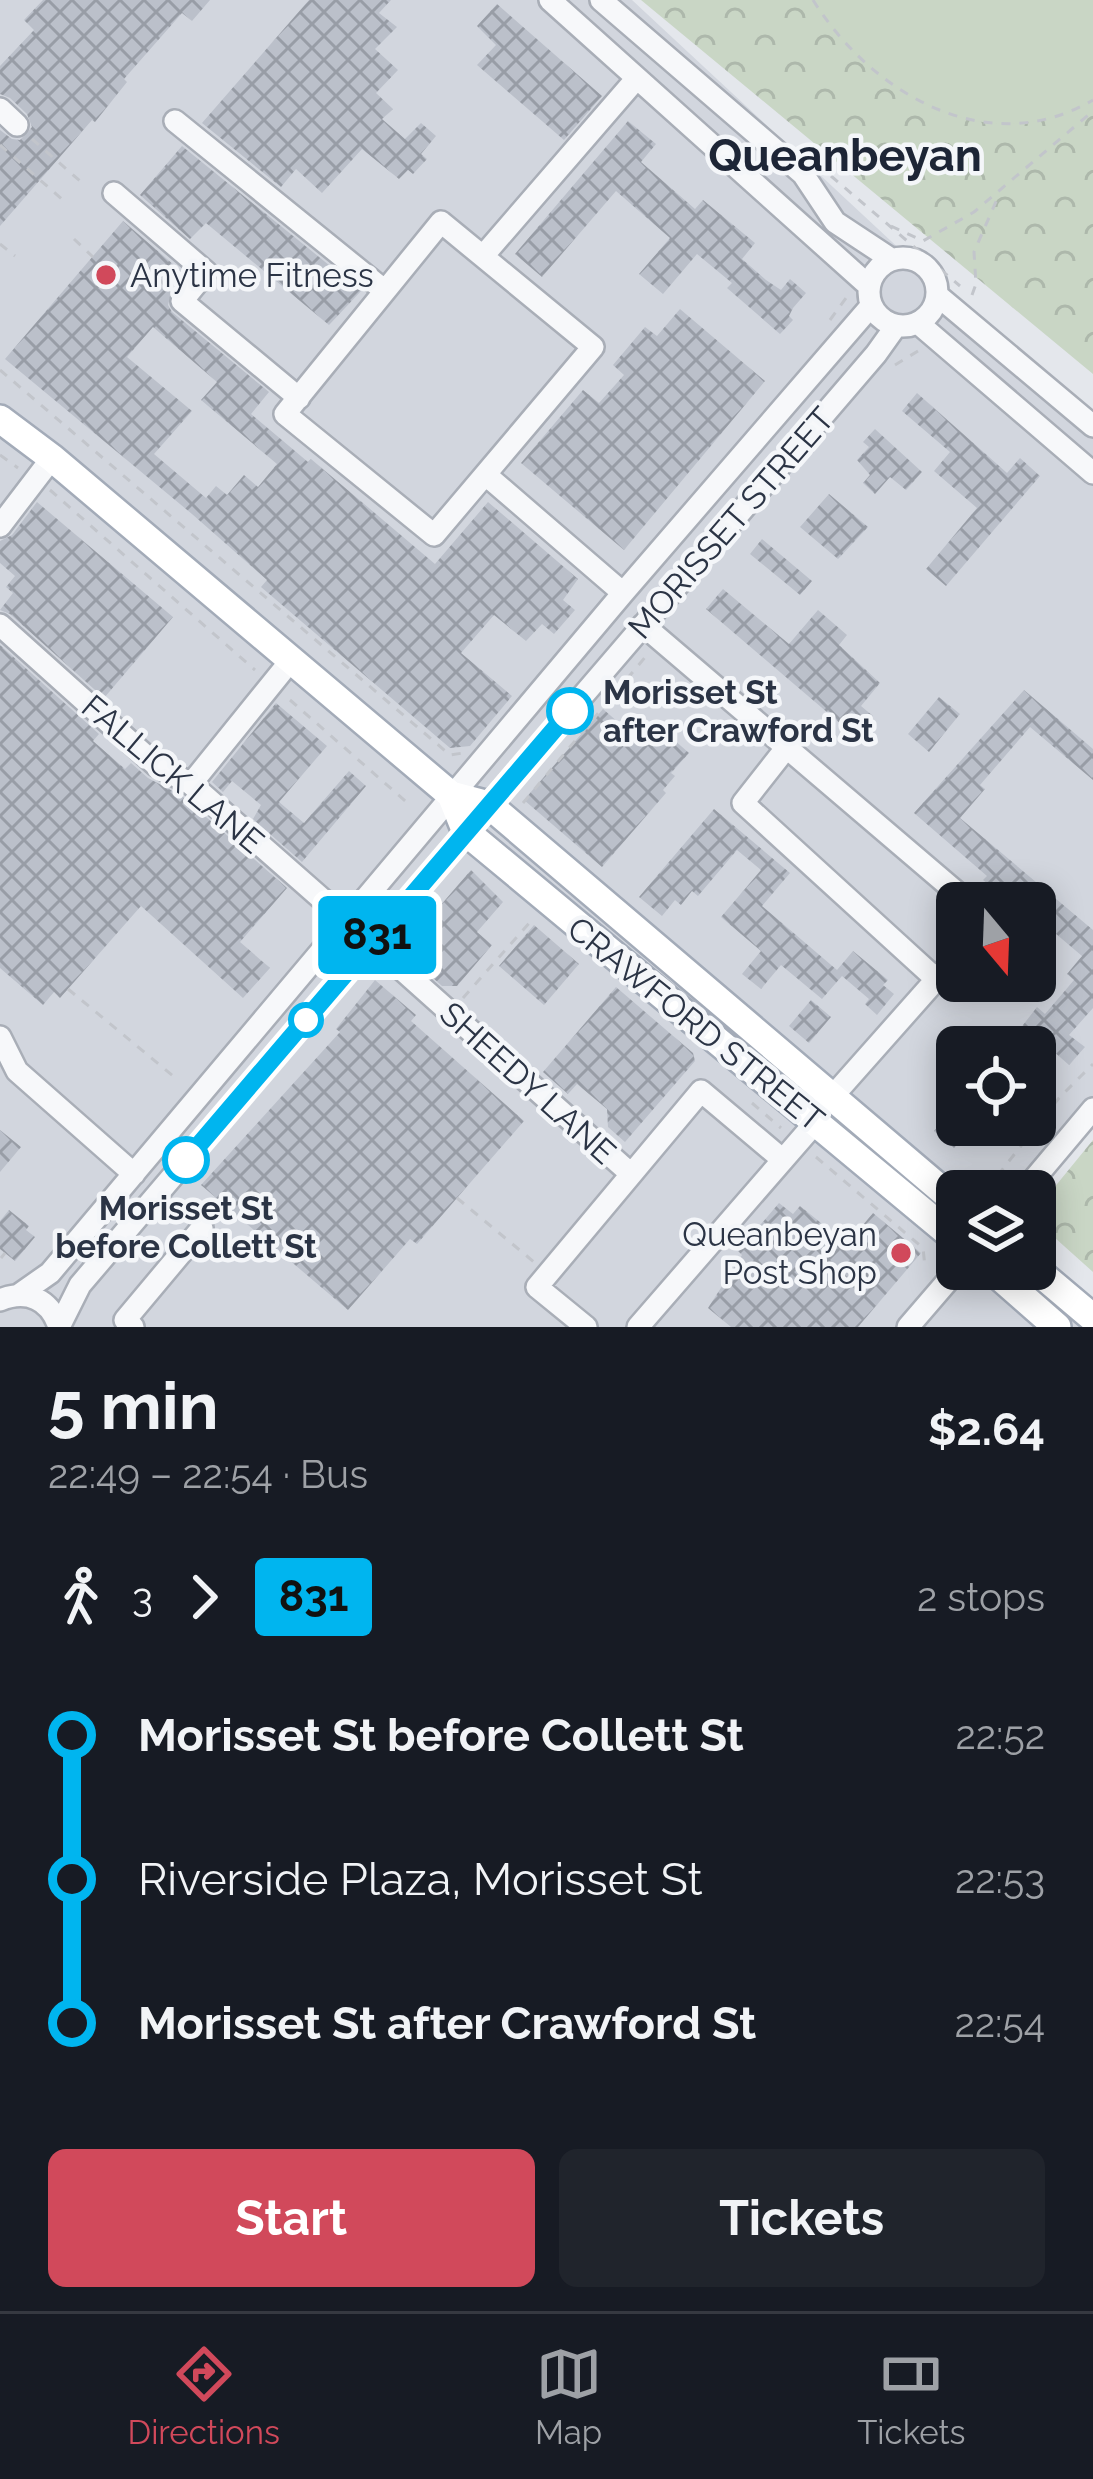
<!DOCTYPE html>
<meta charset="utf-8">
<style>
body{margin:0;font-family:Raleway,sans-serif;background:#20242c;color:#f1f3f6;height:100vh;display:flex;flex-direction:column;font-size:45px;white-space:nowrap}
*{box-sizing:border-box;margin:0}
p{font-size:39px;color:#9ea1a6}
.icon{flex:none;width:66px;height:66px;fill:none;stroke:currentColor;stroke-width:2;stroke-linecap:round;stroke-linejoin:round}
.map{position:relative;height:1327px;overflow:hidden}
.drawer{display:flex;flex-direction:column;background:#171b24;flex:1}
.drawer>*{flex:none}
.badge{padding:0 24px;border-radius:9px;font-size:42px;line-height:78px}
.needle{width:78px;rotate:161deg}
.fabs{position:absolute;left:936px;top:882px;display:grid;gap:24px}
.fabs a{display:grid;place-items:center;width:120px;height:120px;border-radius:18px;background:#171b24;box-shadow:0 6px 30px #0003;font-size:60px}
.map>.badge{position:absolute;translate:-50% -50%;box-shadow:0 0 0 6px #fff}
.legs{display:flex;align-items:center;gap:18px;height:132px;padding:0 48px;font-size:39px}
.legs p{margin-inline-start:auto}
.summary{display:flex;align-items:center;justify-content:space-between;height:204px;padding:0 48px}
h1{font-size:66px;font-weight:700;line-height:90px}
.primary-button{display:flex;gap:24px;margin-top:auto;padding:24px 48px}
.primary-button a{flex:1;height:138px;border-radius:18px;background:#d1495b;color:#fff;font-size:48px;font-weight:700;line-height:138px;text-align:center}
.primary-button a+a{background:#20242c;color:#f1f3f6}
ul{padding:0 48px;list-style:none}
li{display:flex;align-items:center;gap:42px;height:144px;font-size:45px}
li i{display:grid;place-items:center;width:18px;height:100%;margin:0 15px;background:currentColor}
li i::after{content:'';width:30px;height:30px;margin:-15px;border:9px solid;border-radius:50%;background:#171b24}
li p{margin-inline-start:auto}
li:first-child i{background:linear-gradient(#0000 50%,currentColor 0)}
li:last-child i{background:linear-gradient(currentColor 50%,#0000 0)}
.tab-bar{display:flex;justify-content:space-around;align-items:center;height:168px;border-top:3px solid #363941;background:#171b24;font-size:33px;color:#9ea1a6}
.tab-bar a{display:grid;justify-items:center;gap:6px}
.tab-bar .on{color:#d1495b}
.map>svg:first-child{display:block}
.built{fill:#d2d6de;fill-rule:evenodd}
.forest{fill:url(#forest-crowns)}
.pitch{fill:#c9d6c5}
.building{fill:url(#building-cross-hatch);fill-rule:evenodd}
.lines{fill:none;stroke-linecap:round;stroke-linejoin:round}
.minor-casing{stroke:#a9aeb7;stroke-width:26}
.major-casing{stroke:#a3abb8;stroke-width:32}
.path{stroke:#c2c5cb;stroke-width:3;stroke-dasharray:9 9;stroke-linecap:butt}
.minor{stroke:#f7f8fa;stroke-width:21}
.major{stroke:#fff;stroke-width:27}
.line-1-casing{stroke:#fff;stroke-width:27}
.line-1{stroke:#00b5ef;stroke-width:18}
.poi-dot{fill:#d1495b;stroke:#f4f6f9;stroke-width:4.5}
.stop-1-dot{fill:#fff;stroke:#00b5ef;stroke-width:6}
.labels{text-anchor:middle;dominant-baseline:central;stroke-width:9;stroke-linejoin:round;paint-order:stroke}
.poi-label{font-size:33px;fill:#2b3445;stroke:#f4f6f9;text-anchor:start}
.street-label{font-size:33px;fill:#2b3445;stroke:#f4f6f9}
.stop-label{font-size:33px;font-weight:bold;fill:#2b3445;stroke:#f4f6f9;text-anchor:start}
.district-label{font-size:45px;font-weight:bold;fill:#1d2536;stroke:#f4f6f9}
</style>
<div class="map">
<svg width="1093" height="1327" viewBox="0 0 1093 1327">
<defs>
<pattern id="forest-crowns" width="20" height="18" patternUnits="userSpaceOnUse" patternTransform="scale(3)"><rect width="20" height="18" fill="#c9d6c5"/><path d="M2 6a3 3 0 1 1 6 0M12 15a3 3 0 1 1 6 0" fill="none" stroke="#adb8ab"/></pattern>
<pattern id="building-cross-hatch" width="8" height="8" patternUnits="userSpaceOnUse" patternTransform="scale(3)"><rect width="8" height="8" fill="#bbc0ca"/><path d="M0 0l8 8M0 8l8-8" fill="none" stroke="#989da6"/></pattern>
</defs>
<rect width="100%" height="100%" fill="#e4e7ec"/>
<!-- built -->
<path class="built" d="M0 0H632L1093 429V1100L1021 1191H957V1269H1034L1093 1327H0ZM957 903H1035V981H957ZM957 1047H1035V1125H957Z"/>
<!-- forest -->
<path class="forest" d="M641 0H1093V374Z
M1093 1140V1272L1035 1220V1211Z"/>
<!-- pitch -->
<path class="pitch" d="M813 0H1093V100C987 162 871 93 813 0Z"/>
<!-- building -->
<path class="building" d="M43 0H210L192 21 182 13 124 79 127 82 95 122 92 120 0 226V130L12 139 20 140 32 127 27 114 10 98 0 94V66L34 30 24 20Z
M309 0H391L379 13 397 27 375 49 398 70 376 93 393 109 382 119 405 139 421 123 436 136 421 154 427 159 413 174 408 170 399 179 362 149 322 193 296 169 281 187 202 123Z
M497 4 602 96 564 140 477 65 496 45 477 26Z
M628 121 656 144 641 162 695 209 703 200 755 243 742 259 766 280 781 290 790 279 806 293 793 308 789 316 793 320 780 334 727 288 732 283 697 254 663 294 639 274 670 238 616 191 542 277 515 254Z
M182 146 361 291 329 325 206 223 190 239 140 195Z
M123 221 182 272 169 287 172 290 168 305 172 312 269 392 251 414 308 462 311 459 435 564 488 502 578 579 563 600 575 610 554 634 542 624 526 641 494 615 461 653 512 696 470 746 450 748 261 587 267 580 192 514 5 359ZM153 327 217 382 201 400 277 464 258 487 244 475 227 495 216 486 206 498 154 454 192 411 127 357Z
M680 309 765 381 624 550 521 463 583 390 599 403 624 375 613 365 645 327 657 336Z
M917 393 1007 473 1020 458 1040 476 946 586 926 569 977 508 934 471 950 452 902 411Z
M875 429 922 472 906 490 890 477 875 494 863 483 870 475 857 460 869 447 863 442Z
M829 494 868 527 838 559 800 527Z
M37 502 173 617 104 698 10 614 0 610 13 593 6 587 15 576 0 563V541L12 535Z
M762 539 812 581 800 595 750 554Z
M723 589 789 644 818 610 847 635 839 645 880 683 861 706 873 716 855 736 706 609Z
M0 645 99 734 93 741 125 769 131 763 148 778 182 796 287 888 240 942 270 968 243 998 141 906 60 998 54 992 43 1005 0 968Z
M1024 690 1093 749V780L1030 727 980 785 985 789 960 818 1093 930V1008L1069 1035 1085 1047 1069 1065 1044 1043 1040 1047H1006L1037 1007 1045 1014 1063 993 1074 980 1067 974 1082 956 1035 916V903H1011L983 880 987 876 914 813Z
M939 697 960 714 929 752 908 734Z
M276 703 327 746 279 802 304 823 349 771 366 786 302 862 253 819 261 805 232 781 223 792 212 782Z
M603 709 642 743 657 725 689 753 671 773 675 776 663 790 666 793 602 867 524 800Z
M714 809 790 873 762 906 837 970 853 951 888 980 883 985 894 994 877 1015 865 1004 869 999 842 976 822 999 781 965 761 989 742 974 761 951 721 917 761 870 737 850 698 896 692 891 681 905 675 900 662 916 639 897Z
M471 870 503 902 477 932 492 945 457 986H442L402 950Z
M534 925 579 964 544 1005 499 966Z
M375 980 416 1015 411 1021 524 1121 417 1244 410 1239 348 1310 201 1185 340 1032 336 1029Z
M616 987 693 1053 695 1061 625 1142 608 1127 607 1109 577 1084 568 1094 543 1072Z
M811 1000 831 1017 809 1043 789 1026Z
M957 1105V1125H974L954 1148 934 1131Z
M0 1130 21 1147 0 1172Z
M779 1203 793 1214 800 1206 847 1244 873 1213 921 1253 858 1327H731L708 1308 742 1255 738 1251Z
M9 1210 29 1226 26 1230 35 1237 15 1261 0 1249V1221Z"/>
<g class="lines">
<defs>
<path id="minor" d="M550 0 869 286
M601 0 803 174 835 222 891 259
M0 109 17 125
M175 121 385 291
M114 193 206 272 182 301 299 398
M441 222 593 347 434 535 285 414Z
M483 256 637 78
M869 292a34 34 0 1 1 68 0a34 34 0 1 1-68 0Z
M937 295 1093 426
M918 323 1093 473
M486 475 623 593
M0 526 52 458
M0 625 156 765 191 784 347 921
M643 625 969 903
M787 747 743 803 936 979
M191 784 292 659
M489 805 876 354 896 326
M371 942 631 1174
M0 1037 17 1071 134 1174
M832 1097 957 956
M1024 1191 1093 1109
M20 1294 50 1273 623 593 871 306
M0 1300C27 1289 50 1299 59 1327
M59 1327 80 1285 466 832
M133 1327 125 1320 202 1228
M586 1327 537 1287 701 1091 783 1160
M638 1327 815 1123
M908 1327 958 1269"/>
<path id="major" d="M0 419 52 458 451 795 489 805 957 1203
M451 795 466 832 957 1240
M991 1269 1057 1327
M1035 1269 1093 1318"/>
</defs>
<!-- minor casing -->
<use href="#minor" class="minor-casing"/>
<!-- major casing -->
<use href="#major" class="major-casing"/>
<!-- path -->
<path class="path" d="M813 0C871 93 987 162 1093 100
M32 139 80 181
M0 145 63 200
M831 176 960 286
M891 226 923 241 974 212 1093 111
M74 239 93 257
M0 244 15 256
M972 295 976 284 974 252 998 197
M830 320 849 294
M895 365 918 351
M0 370 450 755 463 753
M0 455 18 468
M50 490 255 670
M290 700 411 806
M523 803 647 655
M68 989 178 1080
M463 998 532 920
M752 1103 781 1128
M816 1157 923 1248 925 1267
M989 1191 994 1180 1059 1098 1093 1064
M457 1198 534 1262
M1 1258 5 1253"/>
<!-- minor -->
<use href="#minor" class="minor"/>
<!-- major -->
<use href="#major" class="major"/>
</g>
<g class="lines">
<defs>
<path id="line-1" d="M186 1160 570 711"/>
</defs>
<!-- line-1 casing -->
<use href="#line-1" class="line-1-casing"/>
<!-- line-1 -->
<use href="#line-1" class="line-1"/>
</g>
<!-- markers -->
<g class="poi-dot">
<circle cx="106" cy="275" r="12"/>
<circle cx="901" cy="1253" r="12"/>
</g>
<g class="stop-1-dot">
<circle cx="570" cy="711" r="21"/>
<circle cx="306" cy="1020" r="15"/>
<circle cx="186" cy="1160" r="21"/>
</g>
<g class="labels">
<!-- poi labels -->
<g class="poi-label">
<text x="130" y="275">Anytime Fitness</text>
<text x="877" y="1234" text-anchor="end">Queanbeyan<tspan x="877" dy="38">Post Shop</tspan></text>
</g>
<!-- street labels -->
<g class="street-label">
<text transform="translate(731 523) rotate(-49)">MORISSET STREET</text>
<text transform="translate(173 774) rotate(40)">FALLICK LANE</text>
<text transform="translate(696 1024) rotate(39)">CRAWFORD STREET</text>
<text transform="translate(528 1083) rotate(42)">SHEEDY LANE</text>
</g>
<!-- stop labels -->
<g class="stop-label">
<text x="603" y="692">Morisset St<tspan x="603" dy="38">after Crawford St</tspan></text>
<text x="186" y="1208" text-anchor="middle">Morisset St<tspan x="186" dy="38">before Collett St</tspan></text>
</g>
<!-- district labels -->
<g class="district-label">
<text x="845" y="155">Queanbeyan</text>
</g>
</g>
</svg>
<div class="fabs">
<a><svg class="needle" viewBox="-14 -14 28 28"><path d="M0-13l5 13h-10z" fill="#e53935"/><path d="M0 13l5-13h-10z" fill="#9ea1a6"/></svg></a>
<a><svg class="icon" aria-label="locate" viewBox="0 0 24 24"><circle cx="12" cy="12" r="6"/><path d="M12 2v4M12 18v4M2 12h4M18 12h4"/></svg></a>
<a><svg class="icon" aria-label="layers" viewBox="0 0 24 24"><path d="M12 4l9 5-9 5-9-5zM3 14l9 5 9-5"/></svg></a>
</div>
<b class="badge" style="left:377px;top:935px;background:#00b5ef;color:#111">831</b>
</div>
<section class="drawer">
<div class="summary"><div><h1>5 min</h1><p>22:49 – 22:54 · Bus</p></div><b>$2.64</b></div>
<div class="legs"><svg class="icon" aria-label="walk" viewBox="0 0 24 24"><circle cx="13" cy="4" r="2"/><path d="M13 8l-2 6 4 7M11 14l-3 7M7 12l3-4h3l4 4"/></svg>3<svg class="icon" aria-label="forward" viewBox="0 0 24 24"><path d="M9 5l7 7-7 7"/></svg><b class="badge" style="background:#00b5ef;color:#111">831</b><p>2 stops</p></div>
<ul>
<li><i style="color:#00b5ef"></i><b>Morisset St before Collett St</b><p>22:52</p></li>
<li><i style="color:#00b5ef"></i><span>Riverside Plaza, Morisset St</span><p>22:53</p></li>
<li><i style="color:#00b5ef"></i><b>Morisset St after Crawford St</b><p>22:54</p></li>
</ul>
<div class="primary-button"><a>Start</a><a>Tickets</a></div>
</section>
<nav class="tab-bar">
<a class="on"><svg class="icon" aria-label="directions" viewBox="0 0 24 24"><path d="M12 3l9 9-9 9-9-9zM9 14v-3h6M13 9l2 2-2 2"/></svg>Directions</a>
<a><svg class="icon" aria-label="map" viewBox="0 0 24 24"><path d="M3 6l6-2 6 2 6-2v14l-6 2-6-2-6 2zM9 4v14M15 6v14"/></svg>Map</a>
<a><svg class="icon" aria-label="tickets" viewBox="0 0 24 24"><path d="M3 7h18v10H3zM15 7v10"/></svg>Tickets</a>
</nav>
